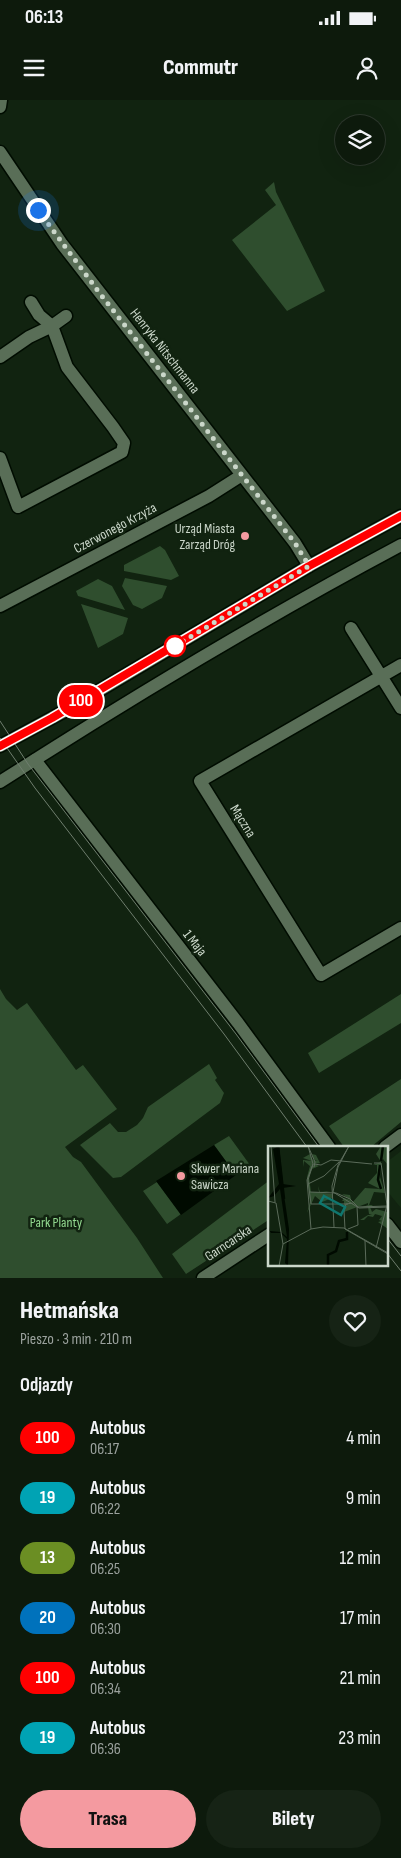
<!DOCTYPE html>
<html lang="pl">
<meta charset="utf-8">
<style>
body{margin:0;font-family:"Sofia Sans Condensed",sans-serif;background:#162315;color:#f1f3f6;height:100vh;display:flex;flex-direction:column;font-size:19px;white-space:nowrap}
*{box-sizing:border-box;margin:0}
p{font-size:16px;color:#9aa19d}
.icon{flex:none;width:28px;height:28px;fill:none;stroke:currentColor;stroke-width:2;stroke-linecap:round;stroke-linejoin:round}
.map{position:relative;height:1178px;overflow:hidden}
.panel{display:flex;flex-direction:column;background:#0d1a0c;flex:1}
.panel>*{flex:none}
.badge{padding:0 10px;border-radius:16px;font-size:18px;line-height:32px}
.controls{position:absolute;left:335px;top:15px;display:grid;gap:10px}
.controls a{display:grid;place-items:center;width:50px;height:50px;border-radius:50%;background:#0d1a0c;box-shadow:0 5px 20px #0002,0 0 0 1px #2d382d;font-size:25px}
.you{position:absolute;width:25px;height:25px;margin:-12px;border:4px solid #fff;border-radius:50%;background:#1a73e8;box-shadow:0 0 0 8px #1a73e833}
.map>.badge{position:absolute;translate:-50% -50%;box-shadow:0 0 0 2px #fff}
h2{padding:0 20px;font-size:19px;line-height:45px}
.round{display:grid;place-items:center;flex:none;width:52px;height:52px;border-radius:26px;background:#162315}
.overview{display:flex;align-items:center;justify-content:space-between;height:85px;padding:0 20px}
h1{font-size:24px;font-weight:800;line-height:38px}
.cta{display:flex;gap:10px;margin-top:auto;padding:10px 20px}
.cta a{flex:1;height:58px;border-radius:30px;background:#f49aa0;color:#111;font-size:20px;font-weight:800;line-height:58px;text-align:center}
.cta a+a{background:#162315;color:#f1f3f6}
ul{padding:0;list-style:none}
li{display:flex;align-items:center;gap:15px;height:60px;padding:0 20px}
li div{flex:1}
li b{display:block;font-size:19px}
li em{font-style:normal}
li .badge{min-width:55px;font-weight:700;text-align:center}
.status{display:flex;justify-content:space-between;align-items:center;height:35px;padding:0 25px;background:#0d1a0c;direction:ltr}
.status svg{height:14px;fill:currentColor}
header{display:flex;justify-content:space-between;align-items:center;height:65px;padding:0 20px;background:#0d1a0c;font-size:22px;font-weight:800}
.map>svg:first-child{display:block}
.built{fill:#152d14}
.green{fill:#2f4e2e}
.water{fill:#000a00}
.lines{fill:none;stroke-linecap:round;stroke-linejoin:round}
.minor-casing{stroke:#000c00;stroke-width:15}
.secondary-casing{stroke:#000c00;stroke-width:15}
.minor{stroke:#596e57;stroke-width:12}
.secondary{stroke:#596e57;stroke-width:12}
.tram{stroke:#6f7e6e;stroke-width:1}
.line-casing{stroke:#fff;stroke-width:11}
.line{stroke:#f00;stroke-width:8}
.walk{stroke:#cbd7ca;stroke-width:5;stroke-dasharray:0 9}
.poi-dot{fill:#f49aa0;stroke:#112310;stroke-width:2}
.stop-dot{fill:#fff;stroke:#f00;stroke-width:2.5}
.labels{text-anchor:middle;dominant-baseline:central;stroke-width:5;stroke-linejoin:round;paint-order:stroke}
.street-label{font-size:14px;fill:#cbd7ca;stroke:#112310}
.poi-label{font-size:14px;fill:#cbd7ca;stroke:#112310;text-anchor:end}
.park-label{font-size:14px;fill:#93da90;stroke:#112310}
.inset-river{fill:none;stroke:#000a00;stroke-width:2.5}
.inset-road{fill:none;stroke:#5b6b5a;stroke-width:1}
.view{fill:#0f766e;fill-opacity:0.15;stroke:#0f766e;stroke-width:2.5}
.inset-edge{fill:none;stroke:#cbd7ca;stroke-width:2.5}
</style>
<div class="status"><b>06:13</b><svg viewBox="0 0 49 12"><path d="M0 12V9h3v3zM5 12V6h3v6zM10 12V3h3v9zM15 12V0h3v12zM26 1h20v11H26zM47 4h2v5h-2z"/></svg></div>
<header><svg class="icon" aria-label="menu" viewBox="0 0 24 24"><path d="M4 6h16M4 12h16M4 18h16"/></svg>Commutr<svg class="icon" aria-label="person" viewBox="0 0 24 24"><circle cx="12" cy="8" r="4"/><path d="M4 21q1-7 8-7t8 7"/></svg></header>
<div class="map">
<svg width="401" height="1178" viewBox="0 0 401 1178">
<rect width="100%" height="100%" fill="#112310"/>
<!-- built -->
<path class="built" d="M401 1051V1108L387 1091V1062Z"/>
<!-- green -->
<path class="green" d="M274 82 276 92 325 191 287 211 232 140 276 105 265 90Z
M160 446 165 450 179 476 171 480 124 471V465Z
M125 478 167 486 162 498 142 509 133 505 122 486Z
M98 479 112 486 125 510 78 496 76 491Z
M81 504 128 518 123 534 98 548Z
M0 889 6 899 17 910 27 903 76 970 83 965 117 1009 65 1047 73 1057 81 1062 137 1138 163 1178H0Z
M401 894V923L319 973 308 953Z
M209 964 217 978 215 980 224 993 220 1003 121 1077 113 1078 80 1045 110 1023 118 1032H126L137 1025 143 1018 148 1007Z
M401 979V1022L371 1047H344L329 1026Z
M229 1036 250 1065 236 1075 214 1045Z
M270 1080V1119L186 1174 172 1154Z
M157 1082 181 1114 167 1124 143 1091Z"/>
<!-- water -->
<path class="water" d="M214 1045 236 1075 181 1115 156 1081Z"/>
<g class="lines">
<defs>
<path id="minor" d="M0 7 1 0
M0 52 62 144 295 443 309 466
M0 257 29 237 52 226 66 216
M0 358 18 407 122 352 124 343 113 327 67 267 52 226 39 215 31 202
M0 506 209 396 242 375
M351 528 401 608
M401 565 200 681 321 875 401 828
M35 660 238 923 329 1047
M385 1047 401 1035
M387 1124 401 1142
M203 1178 270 1134"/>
<path id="secondary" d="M0 646 61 613 309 466 401 416
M0 682C131 598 264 518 401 445"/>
</defs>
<!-- minor casing -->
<use href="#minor" class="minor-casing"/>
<!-- secondary casing -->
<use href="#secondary" class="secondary-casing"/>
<!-- minor -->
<use href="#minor" class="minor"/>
<!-- secondary -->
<use href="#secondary" class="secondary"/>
<!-- tram -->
<path class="tram" d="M0 621 28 664 236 934 319 1047
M0 638 35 688 224 934 307 1047
M387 1138 401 1156
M387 1153 401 1171"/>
</g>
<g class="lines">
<defs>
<path id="line" d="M0 646 52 618 309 466 401 416"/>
</defs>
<!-- line casing -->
<use href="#line" class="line-casing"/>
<!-- line -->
<use href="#line" class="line"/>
<!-- walk -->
<path class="walk" d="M38 110 98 191 295 443 309 466 175 546"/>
</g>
<!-- markers -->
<g class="poi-dot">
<circle cx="245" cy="436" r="5"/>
<circle cx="181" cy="1076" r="5"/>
</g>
<circle class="stop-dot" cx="175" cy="546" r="10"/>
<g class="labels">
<!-- street labels -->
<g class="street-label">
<text transform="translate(165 251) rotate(52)">Henryka Nitschmanna</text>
<text transform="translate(115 428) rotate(-28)">Czerwonego Krzyża</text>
<text transform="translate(243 721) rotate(58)">Mączna</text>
<text transform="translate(195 843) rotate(52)">1 Maja</text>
<text transform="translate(228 1143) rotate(-34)">Garncarska</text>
</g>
<!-- poi labels -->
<g class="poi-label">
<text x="235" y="428">Urząd Miasta<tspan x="235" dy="16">Zarząd Dróg</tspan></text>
<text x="191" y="1068" text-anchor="start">Skwer Mariana<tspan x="191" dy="16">Sawicza</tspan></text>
</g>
<!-- park labels -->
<g class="park-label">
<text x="56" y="1122">Park Planty</text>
</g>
</g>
<!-- overview -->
<g transform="translate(268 1046)">
<rect width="120" height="120" fill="#112310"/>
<path d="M113 0H120V19L115 13 113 15 112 31 117 47 106 46 101 59H105L102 61 104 66 108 63 119 66 120 61V83L110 76 114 75 111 74 114 70 107 68 105 71 100 70 96 74H92L100 69H104L101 68 100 61 92 62 100 59V57L76 66V53V55H74L76 52 83 54 74 48 82 49 84 57 97 42 112 43 100 37 109 27V19H105L113 16 108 8ZM42 8 45 14 50 15 45 13 44 8 48 9 52 17 46 18 51 20 44 23 41 31 43 46H51L50 40 52 46 63 45 54 47 65 48V55L64 49V52L54 56 47 50 39 67 42 56 39 31 42 20 36 15 35 21V14L44 15 35 12Z" fill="#2f4e2e"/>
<path d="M11 0 15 38 28 40 15 42 21 83 20 120 17 117 19 93 13 87H3L1 84 0 75 2 85 13 86 19 91 12 43 6 50 0 52 11 38 5 3Z" fill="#000a00"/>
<path class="inset-river" d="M10 0 16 53M113 15 115 0M112 19 110 34 113 43M60 120V109L68 105 71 95 79 93V86"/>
<path class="inset-road" d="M3 0 7 56M40 0 47 16 46 21M40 0 45 18 40 34 43 58H80M81 0 70 21 65 46 91 62 120 61M106 17H113L119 59 108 102M46 18 53 19 63 14 104 18M40 38 56 30 71 16M42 46 68 47 82 53 90 61M0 55 8 57 15 98M85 57 78 58 76 65 77 83 120 108M66 81 64 40 70 19 81 0M43 83 39 34 45 18M80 83 90 79 89 61 119 60M97 95 98 120M11 120 15 98 43 83 55 81 76 82 120 107"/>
<path class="view" d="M56 50 77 61 73 69 52 57Z"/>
<rect width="120" height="120" class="inset-edge"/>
</g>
</svg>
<div class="controls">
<a><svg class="icon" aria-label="layers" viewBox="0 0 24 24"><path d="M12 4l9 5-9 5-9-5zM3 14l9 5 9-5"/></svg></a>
</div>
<div class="you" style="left:38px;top:110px"></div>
<b class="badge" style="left:81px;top:601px;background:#f00;color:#fff">100</b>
</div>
<section class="panel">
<div class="overview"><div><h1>Hetmańska</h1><p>Pieszo · 3 min · 210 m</p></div><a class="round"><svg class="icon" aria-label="heart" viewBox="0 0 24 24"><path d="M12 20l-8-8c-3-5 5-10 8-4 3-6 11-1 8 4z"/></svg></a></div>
<h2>Odjazdy</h2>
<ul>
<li><span class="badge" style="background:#f00;color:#fff">100</span><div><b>Autobus</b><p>06:17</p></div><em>4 min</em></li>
<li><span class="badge" style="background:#00a3b4;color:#fff">19</span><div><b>Autobus</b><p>06:22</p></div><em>9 min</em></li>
<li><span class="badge" style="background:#6b8e23;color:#fff">13</span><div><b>Autobus</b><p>06:25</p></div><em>12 min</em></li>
<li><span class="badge" style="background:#0072bc;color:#fff">20</span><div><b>Autobus</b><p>06:30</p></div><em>17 min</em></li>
<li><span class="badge" style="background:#f00;color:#fff">100</span><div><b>Autobus</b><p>06:34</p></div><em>21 min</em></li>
<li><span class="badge" style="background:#00a3b4;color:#fff">19</span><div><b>Autobus</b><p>06:36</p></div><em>23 min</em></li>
</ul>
<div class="cta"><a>Trasa</a><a>Bilety</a></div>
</section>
